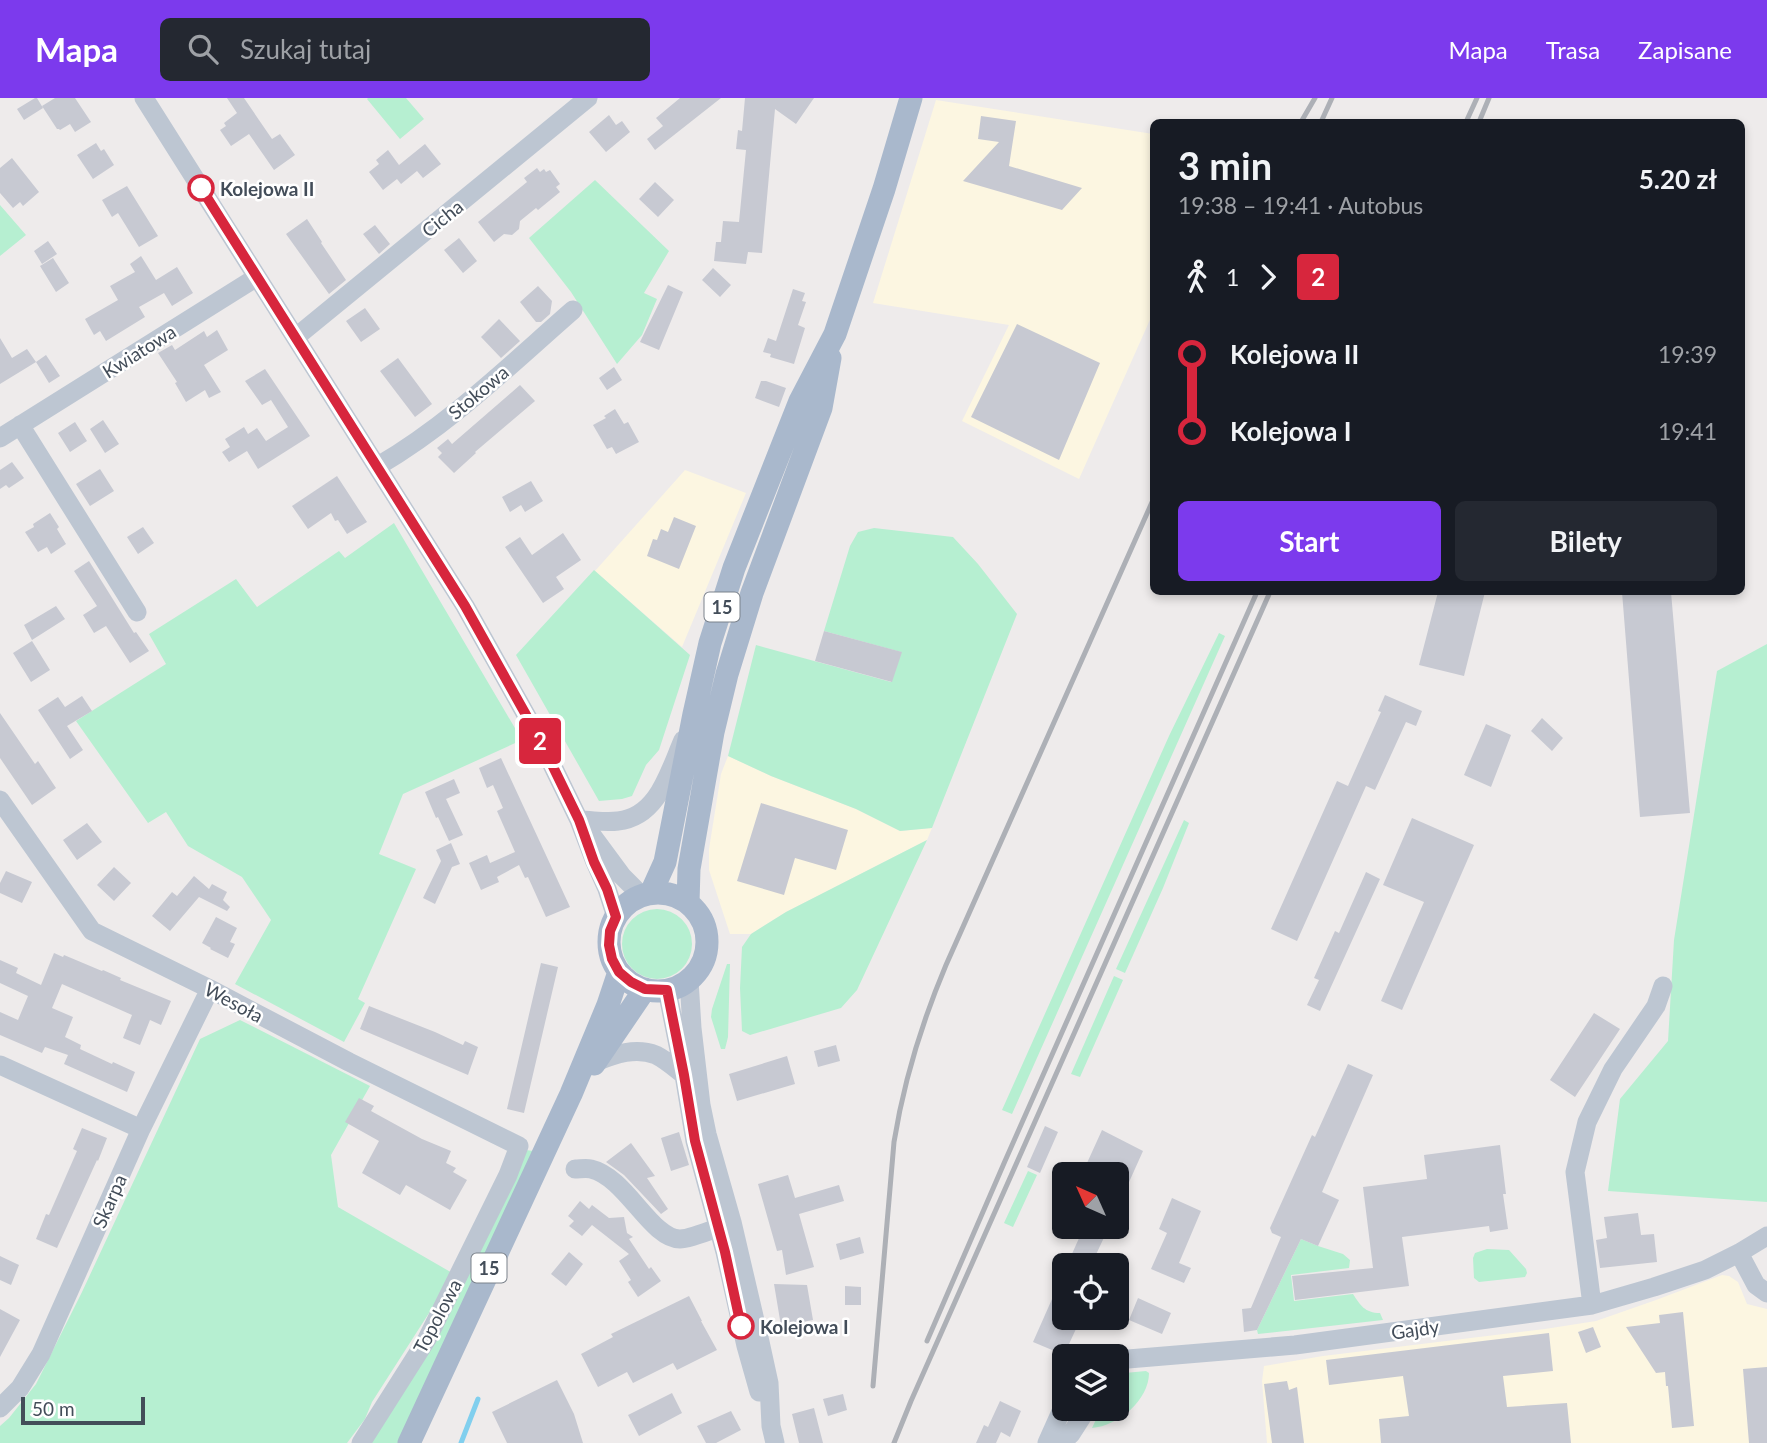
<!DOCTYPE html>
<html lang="pl">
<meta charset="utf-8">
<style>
body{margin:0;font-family:Lato,sans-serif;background:#242831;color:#f1f3f6;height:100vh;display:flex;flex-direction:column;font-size:26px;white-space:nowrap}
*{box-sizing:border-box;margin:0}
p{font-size:23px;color:#9ea1a6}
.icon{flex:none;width:38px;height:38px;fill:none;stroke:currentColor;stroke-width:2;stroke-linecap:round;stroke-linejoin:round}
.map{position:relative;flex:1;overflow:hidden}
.drawer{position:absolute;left:1150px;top:21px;width:595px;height:476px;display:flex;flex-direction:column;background:#171b24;border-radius:10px;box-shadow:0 4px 10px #0003}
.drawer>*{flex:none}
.badge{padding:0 14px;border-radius:5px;font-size:24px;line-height:46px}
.needle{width:46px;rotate:315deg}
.tools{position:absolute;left:1052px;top:1064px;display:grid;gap:14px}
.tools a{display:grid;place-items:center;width:77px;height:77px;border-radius:10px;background:#171b24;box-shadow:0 4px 10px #0003;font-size:35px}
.scale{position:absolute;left:21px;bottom:18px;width:124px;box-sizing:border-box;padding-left:7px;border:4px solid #434d59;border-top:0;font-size:19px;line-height:24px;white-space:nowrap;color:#434d59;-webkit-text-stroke:5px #fff;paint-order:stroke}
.map>.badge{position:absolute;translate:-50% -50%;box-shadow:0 0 0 4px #fff}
.legs{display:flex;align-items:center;gap:10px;height:77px;padding:0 28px;font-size:23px}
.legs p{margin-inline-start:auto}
.head{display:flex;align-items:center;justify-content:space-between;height:119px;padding:0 28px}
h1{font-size:38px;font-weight:700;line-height:52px}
.cta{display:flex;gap:14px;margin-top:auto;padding:14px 28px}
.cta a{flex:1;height:80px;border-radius:10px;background:#7c3aed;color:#fff;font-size:28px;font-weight:700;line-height:80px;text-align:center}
.cta a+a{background:#242831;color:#f1f3f6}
ul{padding:0 28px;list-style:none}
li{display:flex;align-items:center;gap:24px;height:77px;font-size:26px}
li i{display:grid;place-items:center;width:10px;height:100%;margin:0 9px;background:currentColor}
li i::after{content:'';width:18px;height:18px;margin:-9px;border:5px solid;border-radius:50%;background:#171b24}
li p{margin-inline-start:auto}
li:first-child i{background:linear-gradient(#0000 50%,currentColor 0)}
li:last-child i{background:linear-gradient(currentColor 50%,#0000 0)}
header{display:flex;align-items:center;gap:42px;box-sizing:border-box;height:98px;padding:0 35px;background:#7c3aed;color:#fff}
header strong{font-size:33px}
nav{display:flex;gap:38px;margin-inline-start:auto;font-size:24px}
.search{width:490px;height:63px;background:#242831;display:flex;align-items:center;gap:18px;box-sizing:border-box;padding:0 24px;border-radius:10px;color:#9ea1a6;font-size:26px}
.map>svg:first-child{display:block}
.commercial{fill:#fcf6e1}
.green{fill:#b6efd1}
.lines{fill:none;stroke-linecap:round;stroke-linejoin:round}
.stream{stroke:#81cfee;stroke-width:5}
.building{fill:#c7c9d2}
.minor{stroke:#bdc6d2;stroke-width:19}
.major{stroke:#a9b8cc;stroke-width:23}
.rail{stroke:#adb0b6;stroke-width:5}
.line-1-casing{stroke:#fff;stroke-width:16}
.line-1{stroke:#d7263d;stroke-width:10}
.stop-1-dot{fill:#fff;stroke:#d7263d;stroke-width:3.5}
.labels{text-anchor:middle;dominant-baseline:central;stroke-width:5;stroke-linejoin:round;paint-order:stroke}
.shield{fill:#fff;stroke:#7b828b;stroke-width:2}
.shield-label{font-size:18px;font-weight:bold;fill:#434d59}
.stop-label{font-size:19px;font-weight:bold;fill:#434d59;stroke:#fff;text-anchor:start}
.street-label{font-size:19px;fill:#434d59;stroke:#fff}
</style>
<header>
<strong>Mapa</strong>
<div class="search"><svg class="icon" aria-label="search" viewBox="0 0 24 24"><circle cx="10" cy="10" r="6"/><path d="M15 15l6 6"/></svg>Szukaj tutaj</div>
<nav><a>Mapa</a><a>Trasa</a><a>Zapisane</a></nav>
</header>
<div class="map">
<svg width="1767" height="1345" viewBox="0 0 1767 1345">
<rect width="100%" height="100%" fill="#eeebeb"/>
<!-- commercial -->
<path class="commercial" d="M936 2 1153 36V215L1079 381 962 323 1009 227 873 205Z
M685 372 746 395 682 549 595 473Z
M728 658 771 678 856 711 900 733 932 730 927 742 786 814 751 836H730L709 772V751L721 676Z
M1722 1177 1729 1178 1738 1184 1747 1206 1767 1211V1345H1267L1262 1283 1264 1268 1323 1258 1545 1231 1596 1223 1656 1202Z"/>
<!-- green -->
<path class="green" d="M368 0H406L424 21 400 41 367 1Z
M595 82 669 153 644 195 657 201 642 237 617 266 571 194 529 140Z
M0 107 26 137 0 158Z
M394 425 522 642 403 696 379 756 416 771 358 901 365 905 344 944 235 886 271 822 242 779 188 748 166 714 148 725 76 623 166 566 149 536 236 481 257 509 339 453 345 460Z
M874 430 953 439 978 466 1017 516 932 730 900 733 856 711 771 678 728 658 756 547 891 584 901 554 824 533 850 448 858 434Z
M594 472 690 557 659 652 646 667 632 698 622 701 599 703 516 557Z
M1219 535 1225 538 1012 1016 1002 1012 1169 638Z
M1767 546V1104L1608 1093 1620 1001 1668 943 1674 842 1717 573Z
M1184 722 1189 725 1163 790 1125 875 1116 871Z
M927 742 857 892 841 910 750 937 742 933 740 890 742 849 751 836 786 814Z
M622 846a35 35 0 1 1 70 0a35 35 0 1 1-70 0Z
M727 866H730L728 939 725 951H721L711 919 712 911Z
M1114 878 1123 882 1080 979 1071 976Z
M240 922 370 988 331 1057 338 1109 454 1176 372 1304 365 1321 347 1345H0V1328L9 1320 36 1286 82 1194 200 941Z
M525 1052 534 1053 403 1335 398 1345H371Z
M1028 1073 1037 1077 1013 1129 1004 1125Z
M1301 1141 1318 1148 1343 1156 1350 1162 1349 1170 1291 1177 1294 1203 1353 1196C1360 1207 1365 1215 1380 1215L1383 1222 1258 1236 1257 1232Z
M1487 1151 1509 1152 1526 1171 1527 1175 1525 1179 1479 1184 1474 1180 1473 1160 1475 1155Z
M1146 1273 1149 1275C1149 1302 1118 1328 1092 1330L1101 1311H1116L1117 1279 1125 1275Z"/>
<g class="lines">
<!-- stream -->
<path class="stream" d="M461 1345 478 1301"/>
</g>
<!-- building -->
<path class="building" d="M35 0H37L43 10 24 22 17 11Z
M55 0H75L91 24 75 34 70 26 60 32 59 31H57L42 8Z
M227 0H244L272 41 280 36 295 57 274 72 249 36 231 48 220 32 226 28 224 25 237 15Z
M680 0H721L655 52 647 41 663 28 656 20Z
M745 0H814L796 26 775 11 762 155 748 154 746 166 714 163 716 144H721L723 123 739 124 746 52 736 51 738 32 742 33Z
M609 17 616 27 622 23 630 34 606 54 589 34Z
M981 18 1016 23 1009 68 1082 90 1062 112 963 83 999 44 978 41Z
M96 45 101 53 104 51 114 67 93 81 77 57Z
M425 46 441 66 423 80 417 73 401 86 397 81 383 92 369 74 379 66 376 62 388 52 399 67Z
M12 60 39 94 23 108 20 104 13 110 0 95V70Z
M537 70 540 74 544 71 546 74 550 72 560 86 556 89 560 94 538 112 536 110 520 123 519 131 512 137 504 136 494 144 478 124 527 84 524 80Z
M655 84 674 102 658 119 639 101Z
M127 88 158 138 139 149 118 115 112 119 102 102Z
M307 121 322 144 321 145 346 182 329 196 286 136Z
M375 127 390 146 379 156 363 136Z
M459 140 477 163 463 175 444 152Z
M48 143 57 156 42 166 34 153Z
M141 158 156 182 177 169 193 195 172 208 164 195 139 209 145 219 106 243 100 233 94 237 85 221 118 202 110 188 135 174 130 166Z
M53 160 69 185 56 194 40 168Z
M713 170 731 187 720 199 702 182Z
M668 187 683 194 659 252 640 244Z
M538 188 552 203 550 216 541 224H536L520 204Z
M793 191 805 195 802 203 806 204 798 227 805 230 794 266 770 259 771 256 763 254 768 240 776 243Z
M365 210 380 231 361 244 346 223Z
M499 221 520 243 501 260 481 239Z
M1017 226 1100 265 1059 362 971 319Z
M217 232 228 252 204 267 221 294 209 300 205 292 186 304 175 285 177 284 158 255 172 247 175 252 204 233 207 239Z
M0 240 12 260 27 251 36 264 46 257 60 278 49 285 36 264 0 286Z
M398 260 432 306 415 319 380 273Z
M614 269 622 282 607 292 599 280Z
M265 271 310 338 258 371 247 353 229 364 222 354 230 349 225 341 244 329 248 336 257 330 266 343 288 329 271 302 262 307 245 283Z
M761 283H766L786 290 779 309 755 300Z
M520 287 535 303 475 354 476 355 454 375 438 359 442 355 437 350 448 341 452 346Z
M615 311 624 326 628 324 639 344 616 356 612 349 607 351 593 327 606 320 604 318Z
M103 322 119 346 105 355 90 331Z
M75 324 87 343 70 354 58 335Z
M12 364 24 380 9 390 6 387 0 391V372Z
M100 371 114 393 90 408 76 386Z
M337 378 367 424 347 436 338 422 335 423 331 415 308 431 292 408Z
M531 383 543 403 525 414 521 407 510 414 502 399Z
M50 415 59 429 57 431 66 446 51 456 47 449 38 454 25 434 34 429 33 426Z
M674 419 696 428 679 471 647 458 653 441 657 442 661 431 668 434Z
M143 429 154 445 138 456 127 439Z
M563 435 581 462 556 479 564 491 543 505 505 449 520 439 532 457Z
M89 463 134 535 136 534 149 553 130 565 106 528 94 535 83 517 97 508 74 473Z
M1438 494H1485L1464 578 1419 567Z
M1622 494H1671L1690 715 1640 719Z
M56 508 65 521 32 542 24 527Z
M824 533 902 554 892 584 815 563Z
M32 543 50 572 31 584 13 555Z
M1385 597 1422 613 1416 628 1406 624 1375 692 1366 688 1297 843 1271 831 1337 683 1348 688 1381 614 1378 613Z
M82 598 92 613 67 628 83 652 70 661 38 612 58 599 65 609Z
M0 615 35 666 38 663 56 690 32 707 0 660Z
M1542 620 1563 640 1552 653 1531 633Z
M1486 626 1511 637 1491 689 1464 677Z
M501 660 570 809 546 819 528 779 525 780 519 767 497 779 499 784 481 792 469 765 487 757 490 765 515 754 497 713 503 710 493 687 487 690 479 670Z
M454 681 460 695 446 701 463 737 449 743 438 719 436 720 425 694Z
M761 705 848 732 836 772 795 760 784 797 737 783Z
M1412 720 1474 747 1402 912 1381 903 1424 804 1383 787Z
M87 725 102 744 77 762 63 742Z
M451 745 460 766 452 769 435 806 423 800 441 763 436 752Z
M114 769 131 785 114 803 97 787Z
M6 773 32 784 22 805 0 795V785Z
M1366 774 1380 781 1320 913 1307 907 1319 882 1314 880 1335 833 1339 835Z
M194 778 209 791 212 786 227 794 223 802 230 809 227 813 199 799 170 833 152 818 172 794 177 798Z
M216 819 237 830 230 844 235 846 228 860 210 851 211 850 202 845Z
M54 855 63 859 64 857 102 873 103 872 121 880 120 882 171 903 161 927 150 922 140 947 123 940 132 917 62 886 52 910 73 919 65 939 81 947 80 951 112 966 113 964 135 974 127 994 64 966 68 957 45 949 42 955 0 937V914L18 922 28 898 0 885V862L18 870 16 875 41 887Z
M541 865 558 869 524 1015 507 1011Z
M369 908 435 934 463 947 465 943 478 949 468 977 360 931Z
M1594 915 1620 931 1575 999 1550 982Z
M836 947 840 963 818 969 814 953Z
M787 958 795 986 737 1003 729 976Z
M1348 966 1373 977 1322 1094 1339 1102 1318 1148 1301 1141 1257 1232 1244 1234 1242 1211 1251 1210 1281 1139 1272 1135 1270 1130 1312 1037 1315 1039Z
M359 1000 374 1008 371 1013 422 1041 451 1053 446 1065 456 1070 453 1074 467 1082 450 1112 406 1087 400 1097 362 1075 379 1043 345 1024Z
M1045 1028 1058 1034 1040 1075 1027 1069Z
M82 1030 107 1040 98 1063 97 1062 57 1150 36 1141 46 1116 49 1117 77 1053 73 1051Z
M1102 1032 1143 1053 1116 1113V1076H1082Z
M679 1034 689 1067 671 1073 661 1040Z
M631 1045 655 1078 647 1080 668 1111 661 1116 624 1077 606 1064Z
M1500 1047 1506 1096H1503L1508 1131 1490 1134 1489 1128 1402 1139 1409 1188 1295 1202 1292 1178 1373 1170 1363 1089 1427 1081 1424 1057Z
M788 1077 795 1100 839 1087 844 1103 799 1116 814 1169 786 1177 782 1152 777 1153 758 1086Z
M1172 1100 1201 1113 1179 1165 1191 1170 1184 1185 1151 1171 1167 1135 1159 1131Z
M580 1103 589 1111 592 1107 609 1120 624 1119 627 1135 633 1139 629 1141 649 1171 651 1169 661 1183 638 1199 628 1184 631 1182 619 1163 629 1156 592 1127 582 1138 569 1128 574 1123 568 1118Z
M1638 1115 1641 1137 1654 1136 1657 1164 1600 1170 1596 1142 1607 1140 1604 1119Z
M1084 1129H1109L1091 1167H1067Z
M860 1139 864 1155 840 1162 836 1146Z
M569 1154 583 1166 566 1188 551 1176Z
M0 1158 19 1167 11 1187 0 1182Z
M1064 1174V1220H1081L1064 1257 1033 1244Z
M774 1186 807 1187 813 1222 781 1228Z
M845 1188 861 1189V1207H845Z
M689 1198 702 1223H701L717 1252 677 1272 673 1265 633 1285 627 1274 598 1289 581 1256 613 1239 611 1236Z
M1138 1200 1171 1215 1162 1236 1129 1222Z
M0 1211 20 1222 0 1259Z
M1683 1214 1694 1328 1672 1330 1668 1288H1666L1665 1274 1656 1275 1626 1229 1660 1225 1659 1217Z
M1593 1229 1601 1249 1586 1255 1578 1234Z
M1549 1235 1553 1273 1503 1278 1507 1309 1567 1305 1571 1345H1381L1379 1321 1409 1318 1403 1278 1329 1287 1326 1262Z
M1767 1269V1345H1749L1743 1271Z
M557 1282 574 1316 583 1345H507L492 1314Z
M1287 1283 1289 1292 1297 1289 1304 1345H1272L1264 1286Z
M672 1295 682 1315 639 1338 628 1317Z
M843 1296 847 1312 828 1318 823 1301Z
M1000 1303 1021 1313 1010 1339 1001 1334 996 1345H976L984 1327 988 1329Z
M814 1310 823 1345H799L792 1316Z
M731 1313 741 1332 716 1345H706L697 1328Z"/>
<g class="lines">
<!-- minor -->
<path class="minor" d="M144 0 465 508 539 640 579 722 595 764 607 791 616 819
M296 239 588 0
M20 327 137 514
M0 340 257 179
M378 368C450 326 510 267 573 212
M0 702 92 833 210 891 349 964 519 1048 508 1077 427 1241 361 1345
M579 722C592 722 605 725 618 723 658 719 669 674 683 642
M591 736 622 778 642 798
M689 882 692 930 701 1007 707 1036 732 1124 760 1244 769 1285 771 1328 775 1345
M667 892 684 977 695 1043 725 1154 746 1248 759 1294
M596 964C615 956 636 949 656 957 666 962 675 970 684 977
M0 967 141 1031
M575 1071C580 1071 586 1070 591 1071 626 1079 651 1141 680 1141 691 1141 716 1130 728 1126
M1739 1155 1756 1187 1767 1195
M1592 1207 1575 1074 1587 1024 1613 971 1656 908 1663 888
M1116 1262 1295 1247 1592 1207 1654 1189 1705 1172 1739 1155 1767 1138
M0 1310 20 1290 41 1256 141 1031 210 891
M1047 1345 1064 1307
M1061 1345 1071 1336 1087 1311"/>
<!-- major -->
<path class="major" d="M651 795 665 764 694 616 710 545 734 470 800 303 835 236 884 91 911 0
M609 844a49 49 0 1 1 98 0a49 49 0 1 1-98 0Z
M688 805 689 771 713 634 727 576 752 495 821 310 830 260
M594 966 645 891
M409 1345 571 996 608 907 619 874"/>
<!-- rail -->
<path class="rail" d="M1301 24 1315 0
M1321 24 1332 0
M1466 24 1477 0
M1479 24 1489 0
M927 1243 1005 1063 1257 494
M873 1288 894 1044C904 982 922 924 946 867L1153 402
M894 1345 911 1303 1270 494"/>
</g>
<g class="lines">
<defs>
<path id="line-1" d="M201 90 465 508 539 640 579 722 594 764 607 791 616 819 610 833 609 847 612 861 619 874 631 884 645 891 667 892 684 977 695 1043 725 1154 741 1228"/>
</defs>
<!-- line-1 casing -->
<use href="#line-1" class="line-1-casing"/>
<!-- line-1 -->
<use href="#line-1" class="line-1"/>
</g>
<!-- markers -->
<g class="stop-1-dot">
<circle cx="201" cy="90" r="12"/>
<circle cx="741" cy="1228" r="12"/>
</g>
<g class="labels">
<!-- shield labels -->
<g class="shield">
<rect x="704.5" y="494.5" width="35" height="29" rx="5"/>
<rect x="471.5" y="1155.5" width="35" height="29" rx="5"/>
</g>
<g class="shield-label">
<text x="722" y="509">15</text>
<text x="489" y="1170">15</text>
</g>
<!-- stop labels -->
<g class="stop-label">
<text x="220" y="90">Kolejowa II</text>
<text x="760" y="1228">Kolejowa I</text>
</g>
<!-- street labels -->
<g class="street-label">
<text transform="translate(442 120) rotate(-39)">Cicha</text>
<text transform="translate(139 253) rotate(-32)">Kwiatowa</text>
<text transform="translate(478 294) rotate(-40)">Stokowa</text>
<text transform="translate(234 904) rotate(28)">Wesoła</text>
<text transform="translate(109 1103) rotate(-66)">Skarpa</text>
<text transform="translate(437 1218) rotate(-62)">Topolowa</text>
<text transform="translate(1415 1231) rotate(-8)">Gajdy</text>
</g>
</g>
</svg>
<div class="tools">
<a><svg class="needle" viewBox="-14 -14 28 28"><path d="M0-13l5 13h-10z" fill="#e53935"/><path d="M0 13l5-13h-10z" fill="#9ea1a6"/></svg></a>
<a><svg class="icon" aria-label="locate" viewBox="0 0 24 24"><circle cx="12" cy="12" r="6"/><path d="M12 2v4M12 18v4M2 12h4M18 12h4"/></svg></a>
<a><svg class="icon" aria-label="layers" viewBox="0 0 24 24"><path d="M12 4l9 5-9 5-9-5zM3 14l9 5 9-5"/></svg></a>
</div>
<div class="scale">50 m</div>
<b class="badge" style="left:540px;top:643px;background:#d7263d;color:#fff">2</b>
<section class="drawer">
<div class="head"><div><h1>3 min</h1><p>19:38 – 19:41 · Autobus</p></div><b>5.20 zł</b></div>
<div class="legs"><svg class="icon" aria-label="walk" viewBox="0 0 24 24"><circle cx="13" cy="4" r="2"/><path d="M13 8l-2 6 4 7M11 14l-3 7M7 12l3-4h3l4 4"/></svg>1<svg class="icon" aria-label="forward" viewBox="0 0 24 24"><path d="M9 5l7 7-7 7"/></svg><b class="badge" style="background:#d7263d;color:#fff">2</b></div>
<ul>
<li><i style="color:#d7263d"></i><b>Kolejowa II</b><p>19:39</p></li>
<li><i style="color:#d7263d"></i><b>Kolejowa I</b><p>19:41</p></li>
</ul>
<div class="cta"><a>Start</a><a>Bilety</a></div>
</section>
</div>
